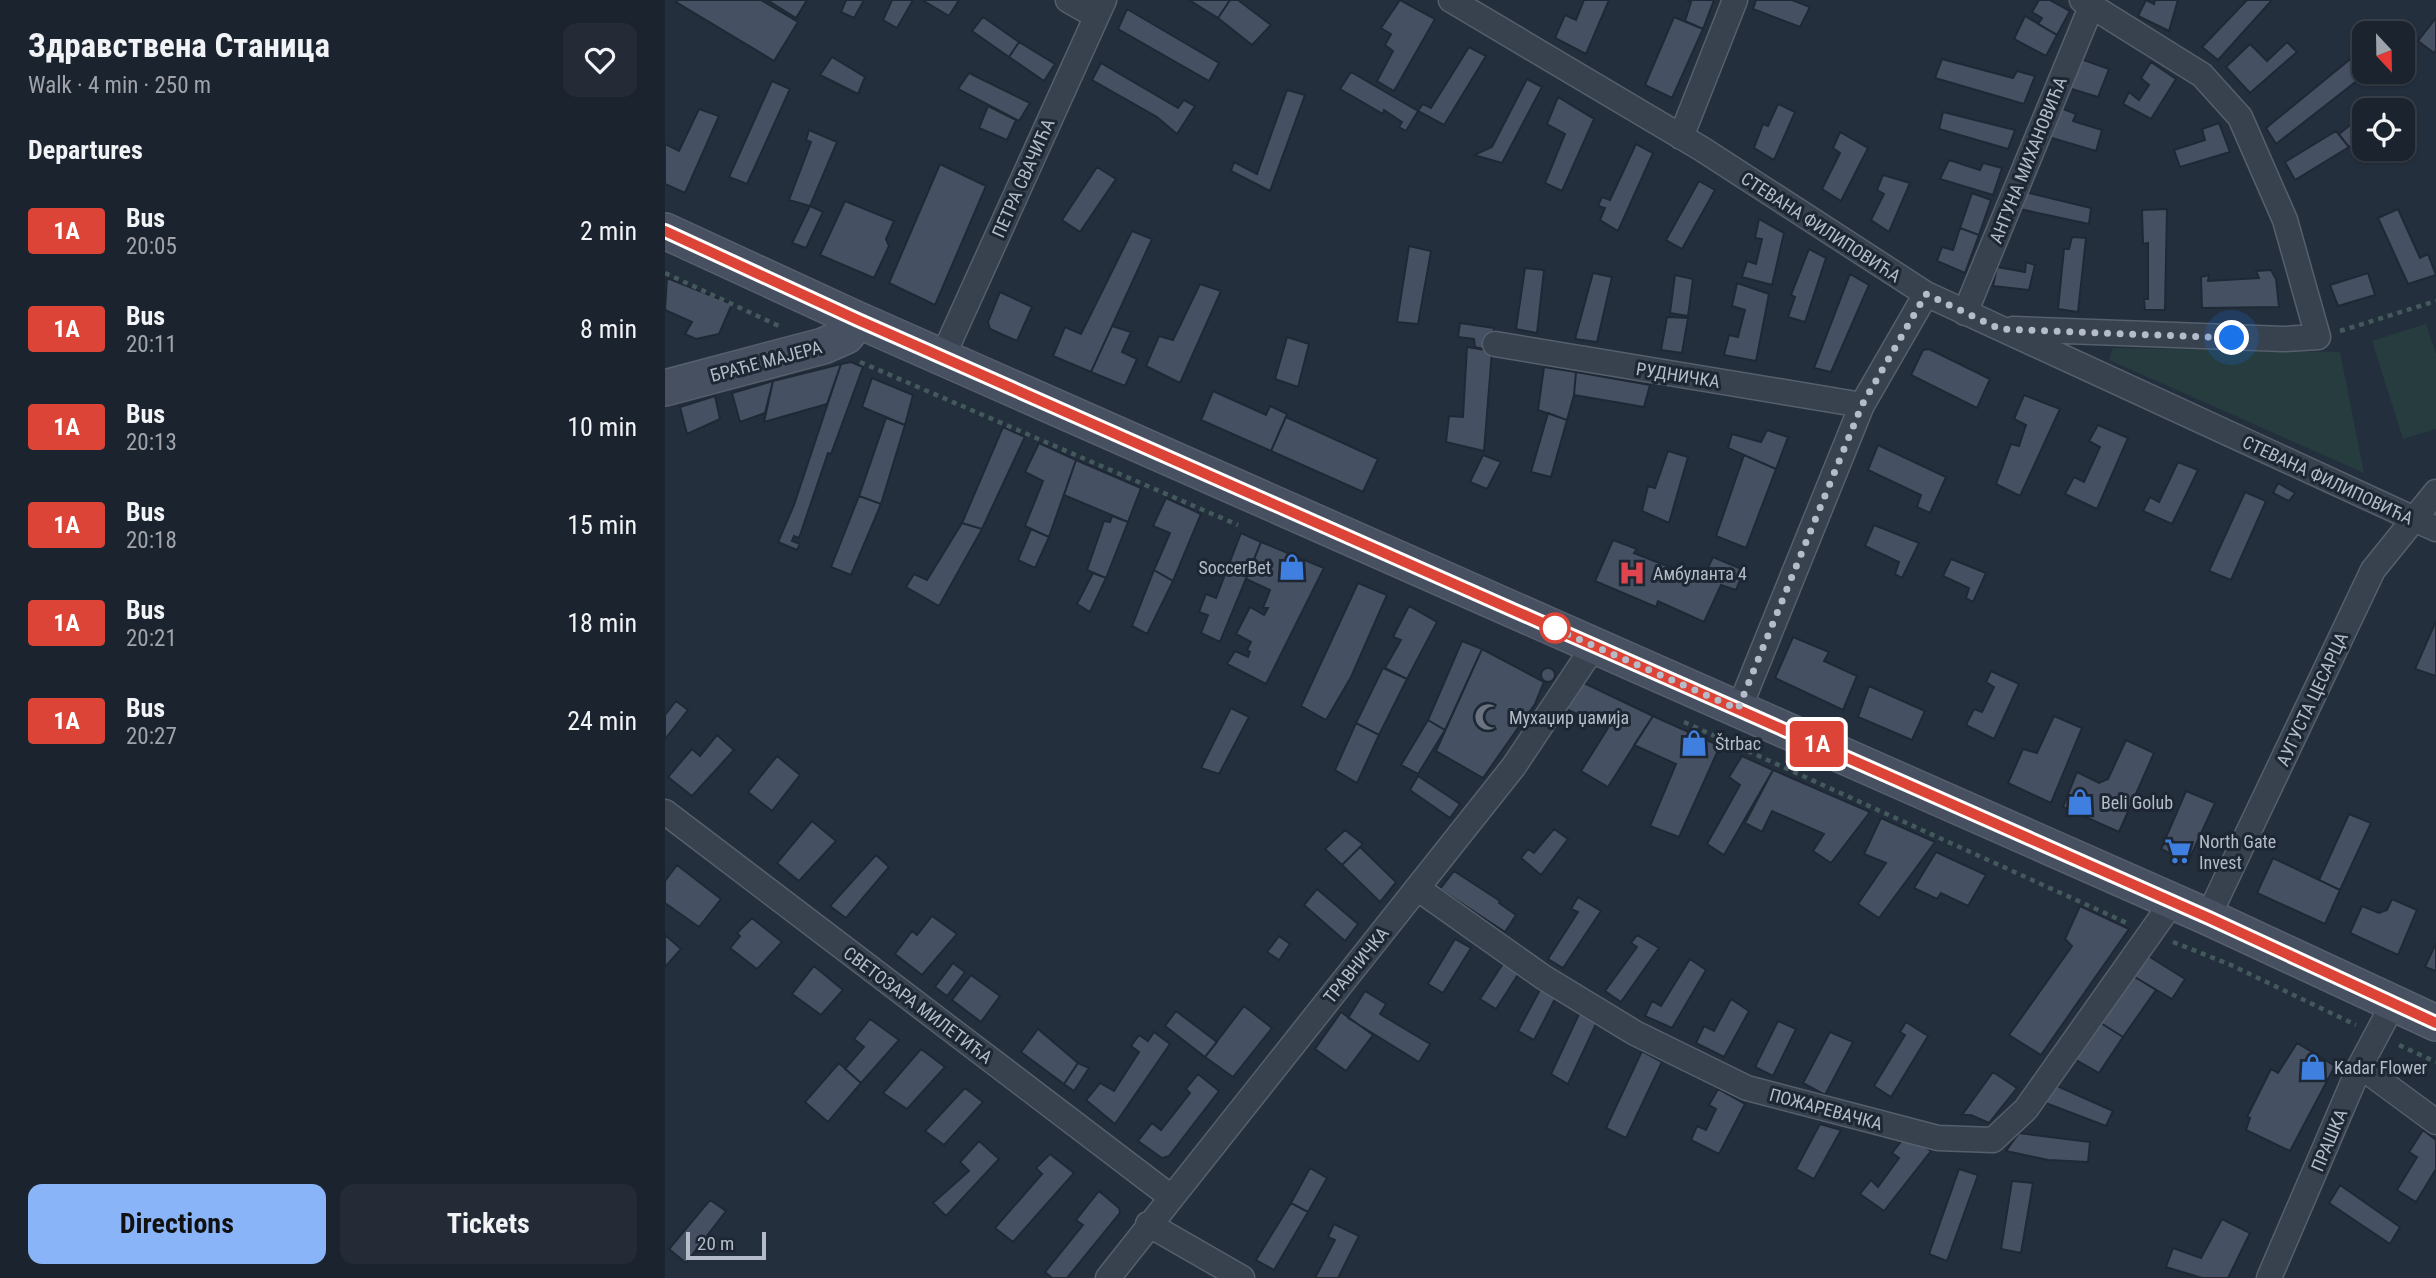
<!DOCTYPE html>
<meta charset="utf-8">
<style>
body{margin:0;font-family:"Roboto Condensed",sans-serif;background:#242b36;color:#f1f3f6;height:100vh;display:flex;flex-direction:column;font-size:26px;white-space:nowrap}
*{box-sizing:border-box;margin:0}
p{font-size:23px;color:#a0a4aa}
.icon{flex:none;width:38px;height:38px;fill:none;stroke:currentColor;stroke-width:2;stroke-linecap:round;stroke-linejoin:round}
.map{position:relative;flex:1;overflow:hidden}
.drawer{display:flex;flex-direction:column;background:#1b232e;width:665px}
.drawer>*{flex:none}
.badge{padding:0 14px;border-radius:5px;font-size:24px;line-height:46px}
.needle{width:46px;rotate:158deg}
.tools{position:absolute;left:1687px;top:21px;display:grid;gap:14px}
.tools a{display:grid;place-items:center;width:63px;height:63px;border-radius:14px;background:#1b232e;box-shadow:0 2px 5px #0004,0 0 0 2px #39404a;font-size:35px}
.scale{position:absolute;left:21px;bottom:18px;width:80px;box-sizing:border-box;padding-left:7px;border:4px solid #b4bcc9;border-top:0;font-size:19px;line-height:24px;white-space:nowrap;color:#b4bcc9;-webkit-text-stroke:5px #1d2633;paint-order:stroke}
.you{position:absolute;width:35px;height:35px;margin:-18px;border:5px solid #fff;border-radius:50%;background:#1a73e8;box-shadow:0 0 0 10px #1a73e833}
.map>.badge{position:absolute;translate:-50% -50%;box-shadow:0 0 0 4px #fff}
h2{padding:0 28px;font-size:26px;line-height:63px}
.round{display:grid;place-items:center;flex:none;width:74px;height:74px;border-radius:14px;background:#242b36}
.overview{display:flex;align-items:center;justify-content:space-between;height:119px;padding:0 28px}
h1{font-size:33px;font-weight:700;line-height:52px}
.primary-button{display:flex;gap:14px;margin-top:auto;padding:14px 28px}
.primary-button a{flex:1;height:80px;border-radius:14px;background:#8ab4f8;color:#111;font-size:28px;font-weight:700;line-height:80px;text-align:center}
.primary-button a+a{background:#242b36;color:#f1f3f6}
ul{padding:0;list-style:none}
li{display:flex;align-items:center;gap:21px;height:98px;padding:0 28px}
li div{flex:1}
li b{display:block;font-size:26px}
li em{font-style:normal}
li .badge{min-width:77px;font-weight:700;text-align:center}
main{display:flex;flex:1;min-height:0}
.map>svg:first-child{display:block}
.green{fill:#263c3f}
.building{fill:#455162;stroke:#1f2835;stroke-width:2}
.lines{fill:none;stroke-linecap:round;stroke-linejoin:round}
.street-casing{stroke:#565f6c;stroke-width:27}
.secondary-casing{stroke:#565f6c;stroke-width:38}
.path{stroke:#44595c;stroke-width:4.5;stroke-dasharray:5 5;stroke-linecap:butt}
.street{stroke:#38414e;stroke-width:24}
.secondary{stroke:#465061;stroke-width:35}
.line-casing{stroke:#fff;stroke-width:16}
.line{stroke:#db4436;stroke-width:10}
.walk{stroke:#b4bcc9;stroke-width:7;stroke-dasharray:0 12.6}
.stop-dot{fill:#fff;stroke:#db4436;stroke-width:3.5}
.labels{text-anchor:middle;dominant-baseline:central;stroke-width:6;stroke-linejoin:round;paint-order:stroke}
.street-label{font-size:18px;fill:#b4bcc9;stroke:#1d2633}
.poi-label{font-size:18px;fill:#b4bcc9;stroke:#1d2633;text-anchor:start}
</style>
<main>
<section class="drawer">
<div class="overview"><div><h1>Здравствена Станица</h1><p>Walk · 4 min · 250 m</p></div><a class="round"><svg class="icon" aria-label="heart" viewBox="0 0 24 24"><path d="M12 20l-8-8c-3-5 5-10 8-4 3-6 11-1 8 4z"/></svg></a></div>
<h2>Departures</h2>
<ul>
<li><span class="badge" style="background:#db4436;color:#fff">1A</span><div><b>Bus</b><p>20:05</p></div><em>2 min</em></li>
<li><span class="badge" style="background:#db4436;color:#fff">1A</span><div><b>Bus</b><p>20:11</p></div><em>8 min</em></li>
<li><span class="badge" style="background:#db4436;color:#fff">1A</span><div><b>Bus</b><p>20:13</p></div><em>10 min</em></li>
<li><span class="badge" style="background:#db4436;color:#fff">1A</span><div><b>Bus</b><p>20:18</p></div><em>15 min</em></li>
<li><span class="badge" style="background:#db4436;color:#fff">1A</span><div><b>Bus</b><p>20:21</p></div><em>18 min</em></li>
<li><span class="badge" style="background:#db4436;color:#fff">1A</span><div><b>Bus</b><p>20:27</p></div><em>24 min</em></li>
</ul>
<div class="primary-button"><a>Directions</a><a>Tickets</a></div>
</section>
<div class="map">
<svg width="1771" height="1278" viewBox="0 0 1771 1278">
<rect width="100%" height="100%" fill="#242f3e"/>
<!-- green -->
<path class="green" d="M1761 324 1771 354V429L1738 439 1707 341Z
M1448 348 1675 352 1699 473 1444 360Z"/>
<!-- building -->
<path class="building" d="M13 0H96L133 22 109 61 11 2Z
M102 0H142L131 18Z
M181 0H199L189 18 176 12Z
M227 0H248L232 28 218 20Z
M257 0H294L284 16Z
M524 0H565L553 18Z
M565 0H573L606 25 587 45 553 18Z
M735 0 770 19 729 91 712 81 728 51 720 45 726 34 716 28Z
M919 0H944L921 54 890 38 900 15 911 20Z
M1022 0H1049L1038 29 1020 21 1026 2Z
M1091 0H1127L1145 7 1135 27 1088 9Z
M1374 0H1385L1405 11 1392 35 1373 24 1377 18 1367 12Z
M1481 0 1489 4 1490 0H1513L1504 31 1473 16Z
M1582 0H1607L1553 60 1537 47Z
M462 9 554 63 544 81 453 29Z
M1360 16 1392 35 1381 56 1349 39Z
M318 17 354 42 344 57 307 31Z
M1009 17 1038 29 1007 98 980 85Z
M1771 18V50L1769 53 1753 41Z
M354 42 390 64 379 81 344 57Z
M1622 42 1632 52 1585 93 1561 67 1585 44 1602 61Z
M804 47 821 56 779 125 753 111 758 104 766 108Z
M1689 56 1702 73 1611 144 1601 128Z
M167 57 200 77 193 94 155 75Z
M1413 58 1444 69 1433 97 1400 87Z
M1277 59 1348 78 1352 71 1370 76 1359 104 1270 78Z
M1486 62 1511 79 1486 119 1458 104 1464 92 1474 100 1484 85 1476 78Z
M436 63 513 108 519 100 530 106 512 134 492 117 427 80Z
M686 72 753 111 741 131 734 127 737 122 719 110 718 114 675 89Z
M304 73 365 103 354 121 293 89Z
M862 79 877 87 837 163 809 155 827 147Z
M107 81 125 89 82 184 64 177Z
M622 90 640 95 605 191 566 171 569 162 592 174Z
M893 97 929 119 897 191 880 183 900 134 882 124Z
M1113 104 1130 112 1109 160 1089 148 1098 124 1103 126Z
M323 106 351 120 342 140 314 128Z
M1391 106 1411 114 1408 121 1437 130 1431 151 1380 136Z
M34 109 54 116 20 193 0 184V144L14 151Z
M1278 112 1350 130 1343 149 1274 129Z
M1699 114V137L1684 147 1674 134Z
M1554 123 1565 152 1515 167 1509 150 1540 140 1537 129Z
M144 130 172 142 145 206 124 200 146 142 141 140Z
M1671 131 1684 147 1630 180 1620 162Z
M1175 132 1203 148 1176 201 1157 189 1175 153 1168 148Z
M971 144 988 153 953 231 935 220 940 208 933 206 937 197 945 200Z
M1284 160 1315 170 1318 163 1337 168 1328 195 1275 179Z
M275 164 321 186 270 305 224 283Z
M432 167 451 179 415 232 397 220Z
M1218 175 1245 183 1224 232 1206 220 1219 194 1212 190Z
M1034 181 1050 190 1017 249 1001 240Z
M1356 191 1426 208 1424 224 1350 208Z
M1307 193 1326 200 1314 235 1295 228Z
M180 201 229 221 221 239 224 246 209 278 155 255Z
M145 206 158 212 141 248 127 243Z
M1502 209 1500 310H1480L1479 299H1483V243L1478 244 1477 210Z
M1733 209 1755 258 1763 254 1771 275 1743 284 1713 218Z
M1094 219 1119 233 1107 285 1077 277 1082 261 1091 264 1097 239 1090 238Z
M1295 228 1314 235 1300 273 1272 261 1277 247 1288 250Z
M467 231 487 239 426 372 388 356 400 327 416 334Z
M1407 237 1421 238 1413 312 1393 309 1399 249H1404Z
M744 246 766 251 753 324 732 322Z
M1144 249 1161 258 1140 322 1123 317 1130 297 1126 295Z
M1361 262 1370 265 1364 290 1328 286 1332 267 1360 272Z
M860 268 879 270 872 333 851 329Z
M1606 270 1611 279 1614 307 1537 308 1536 277 1544 275 1543 281 1594 278 1591 271Z
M928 273 947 277 932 342 910 339Z
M1703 273 1710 295 1673 306 1665 285Z
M1185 274 1204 285 1166 372 1149 368Z
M1010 275 1028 279 1023 316 1005 313Z
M2 278 67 304 54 334 31 339 20 334 27 322 0 310Z
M1072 283 1104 294 1091 361 1059 355 1064 335 1073 337 1080 310 1067 306Z
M535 284 556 291 515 383 481 366 494 336 508 340Z
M335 292 367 307 352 341 325 329 323 322Z
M1002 317 1023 318 1017 353 996 350Z
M795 323 829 328 827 351 810 347 809 339 793 337Z
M447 326 466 332 457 352 472 359 460 386 426 372Z
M622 337 644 344 633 387 610 379Z
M802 347 827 351 819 451 781 442 784 416 798 417Z
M1264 349 1325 379 1312 408 1246 375 1258 350Z
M186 362 198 367 166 454 163 453 134 538 129 536 127 541 135 544 132 550 113 542 129 505 176 364Z
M176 364 162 404 99 422 108 381Z
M879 367 911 372 909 395 902 420 873 410Z
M911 372 985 385 979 407 909 395Z
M207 378 248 395 240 425 197 407Z
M108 381 100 413 75 422 67 393Z
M548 391 601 415 605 406 622 414 606 451 536 420Z
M1359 395 1395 409 1355 496 1331 484 1346 444 1354 446 1361 425 1349 419Z
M50 396 55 419 22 434 15 407Z
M883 413 902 420 886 477 866 472Z
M621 417 713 459 698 492 606 451Z
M221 418 240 425 216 504 194 496Z
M1433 425 1463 438 1432 509 1400 494 1409 477 1419 482 1435 447 1424 441Z
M338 427 360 437 357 443 317 529 297 523Z
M1102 430 1123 437 1111 469 1063 448 1067 434 1096 442Z
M374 443 411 460 384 537 360 526 378 481 360 472Z
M1213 445 1281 477 1265 513 1252 507 1256 495 1203 470Z
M1003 451 1023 457 1004 523 977 511 983 486 990 488Z
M818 455 836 462 822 489 805 482Z
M1079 455 1111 469 1081 548 1051 536Z
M411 460 476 488 463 522 399 495Z
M1513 462 1533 470 1507 524 1478 511 1485 497 1494 502Z
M1613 483 1630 493 1624 501 1608 493Z
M1580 492 1601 501 1566 580 1544 571Z
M194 496 216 504 186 575 166 567Z
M501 498 536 514 508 581 489 570 505 533 488 526Z
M447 516 463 522 441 578 422 570 439 521 445 522Z
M297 523 317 529 274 606 241 587 249 574 262 580Z
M1209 525 1254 543 1237 578 1230 574 1234 562 1200 546Z
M366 529 384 537 370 568 353 560Z
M576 533 596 542 555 642 536 633 543 615 534 612 541 594 551 598Z
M948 540 972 549 969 553 1037 580 1048 557 1079 570 1071 590 1056 585 1039 622 993 601 991 607 930 581Z
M596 542 659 568 601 684 562 664 570 651 583 657 585 652 582 650 586 642 571 634 585 607 599 615 603 608H598L605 590 581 579Z
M1286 559 1321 573 1308 602 1301 598 1304 588 1278 576Z
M489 570 508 581 482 634 467 626Z
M428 573 441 578 425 612 412 604Z
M693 583 722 595 686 677 661 720 636 706Z
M744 606 772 622 742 679 720 668 736 640 728 637Z
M1771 621V676L1750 669Z
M1128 637 1164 652 1159 661 1192 676 1178 710 1110 678Z
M797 641 817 649 780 730 763 720Z
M817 649 879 682 870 704 818 778 771 751Z
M876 675a7 7 0 1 1 14 0a7 7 0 1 1-14 0Z
M718 668 742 679 714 735 691 723Z
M1326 671 1354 684 1329 739 1301 725 1309 709 1317 712 1329 687 1321 682Z
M919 683 988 716 943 787 916 771 943 728 901 709Z
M1204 686 1260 711 1247 740 1193 717Z
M11 701 23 710 0 739V715Z
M566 708 584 717 554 774 536 768Z
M988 716 1055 746 1014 837 985 826 1011 764 969 745Z
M1389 716 1417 728 1386 803 1343 783 1358 749 1372 753Z
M763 720 780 730 753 774 736 765Z
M691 723 714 735 692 783 670 770Z
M52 735 69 750 27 796 3 777 27 749 35 756Z
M1461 740 1489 753 1454 832 1398 807 1412 772 1434 783 1443 779Z
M112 756 135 775 107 811 83 792Z
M1077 756 1108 770 1059 855 1042 844 1075 785 1064 777Z
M1108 770 1205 812 1166 863 1148 851 1159 834 1107 811 1097 832 1080 823Z
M753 776 795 804 785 818 745 790Z
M1521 791 1550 803 1523 862 1496 849Z
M1684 814 1706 823 1675 890 1654 880Z
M1216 818 1270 842 1214 918 1193 904 1221 863 1199 854Z
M147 821 171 841 134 881 112 863Z
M889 829 903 839 876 875 856 858 863 849 869 853Z
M680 830 698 844 677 865 660 849Z
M695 847 731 882 715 902 677 865Z
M1271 852 1321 875 1303 906 1276 893 1272 899 1249 888Z
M211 855 224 867 181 918 165 906Z
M1608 858 1675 890 1660 924 1592 893Z
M12 865 56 899 34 927 0 903V881Z
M789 871 835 901 834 903 851 915 840 932 775 889Z
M652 889 693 924 680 941 639 905Z
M913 897 936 911 898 968 883 959 913 912 906 909Z
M1727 899 1752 910 1733 955 1685 933 1697 906 1714 913 1722 910Z
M1415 906 1464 929 1376 1055 1344 1035 1407 946 1400 939Z
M267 916 292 934 257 975 230 954 247 931 252 935Z
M87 918 117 942 92 969 65 948 75 936 72 933Z
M0 935 16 949 0 967Z
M972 935 994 948 956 1002 940 991 972 947 966 943Z
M614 936 625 944 614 960 602 952Z
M790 939 806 948 778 993 763 984Z
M1771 943V971L1760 967Z
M1477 952 1520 979 1507 999 1463 973Z
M1025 959 1041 970 1007 1028 980 1016 987 1001 996 1006Z
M839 962 854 973 831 1009 815 999Z
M288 963 300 972 282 996 270 987Z
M149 966 178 990 156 1015 127 994Z
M1463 973 1491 990 1458 1037 1431 1020Z
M306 975 335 996 316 1022 287 1000Z
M877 986 892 995 869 1040 853 1031Z
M700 991 721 1004 715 1014 765 1044 754 1062 683 1018Z
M1066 999 1084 1011 1059 1057 1031 1043 1039 1026 1049 1031Z
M579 1006 607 1028 568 1077 540 1057Z
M511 1011 552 1042 540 1057 500 1026Z
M676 1012 708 1035 681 1071 650 1049Z
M915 1012 932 1022 903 1084 886 1074Z
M205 1019 234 1040 196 1083 180 1069 199 1047 189 1039Z
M1431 1020 1458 1037 1434 1073 1406 1057Z
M1113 1021 1131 1029 1108 1076 1090 1067Z
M1241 1022 1263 1036 1226 1097 1209 1086 1240 1035 1235 1032Z
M373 1029 413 1063 399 1084 356 1052Z
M489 1032 505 1044 450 1124 421 1100 435 1083 449 1091 474 1052 466 1046 474 1035 483 1041Z
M1165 1032 1188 1042 1160 1095 1138 1083Z
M1632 1043 1670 1066 1625 1151 1581 1130 1585 1118 1582 1117 1606 1069 1613 1073Z
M256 1049 280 1067 242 1109 218 1093Z
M977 1051 997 1062 961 1138 941 1128Z
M174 1063 196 1083 163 1122 140 1102Z
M413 1063 424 1068 409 1091 399 1084Z
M1328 1072 1352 1088 1324 1123 1306 1115H1297Z
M533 1074 554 1091 504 1156 497 1158 473 1141 487 1123 496 1130 525 1093 521 1089Z
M1390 1085 1448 1111 1441 1126 1378 1102Z
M300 1088 318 1102 279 1145 260 1131Z
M1053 1089 1080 1104 1054 1154 1026 1140 1032 1126 1041 1130 1051 1109 1044 1105Z
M1155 1124 1176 1130 1149 1179 1131 1169Z
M1758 1130 1771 1140V1169L1751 1202 1732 1190 1752 1157 1744 1152Z
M1354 1133 1425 1142 1423 1162 1383 1160 1341 1151Z
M1239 1138 1250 1140 1266 1151 1219 1211 1195 1194 1206 1180 1213 1187 1234 1158 1227 1153Z
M314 1141 334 1159 281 1216 268 1203 304 1171 295 1162Z
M385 1154 409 1173 348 1242 330 1228 377 1174 371 1168Z
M645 1168 662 1178 643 1212 626 1203Z
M1294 1169 1313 1175 1282 1261 1264 1254Z
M1347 1181 1368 1183 1356 1253 1336 1249Z
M1675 1185 1735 1227 1725 1244 1664 1203Z
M434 1191 454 1208 455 1213 402 1278H387L380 1272 418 1225 411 1220Z
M45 1200 61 1211 21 1263 4 1249Z
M626 1203 643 1212 609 1270 591 1260Z
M1557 1219 1585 1233 1563 1278H1537L1501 1267 1508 1248 1536 1258Z
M669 1224 694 1236 673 1278H650L670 1240 663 1237Z"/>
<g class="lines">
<defs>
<path id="street" d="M403 0 431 16
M786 0 1037 149 1261 294 1771 529
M1016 137 1070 0
M1300 313 1426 7
M1348 329 1619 339 1653 337 1620 220 1575 117 1537 75 1417 0
M830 344 1197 405
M278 356 439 0
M1074 709 1197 405 1261 294
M0 812 506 1197
M752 888 878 977 970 1033 1082 1088 1273 1138 1328 1140 1361 1109 1506 904
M1543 917 1708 570 1771 492
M1695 1066 1771 1122
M483 1224 577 1278
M443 1278 849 766 929 646
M1604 1278 1695 1066 1728 1004"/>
<path id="secondary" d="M0 231 193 320 1543 917 1771 1023
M0 388 158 346 181 336 193 320"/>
</defs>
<!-- street casing -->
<use href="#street" class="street-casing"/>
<!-- secondary casing -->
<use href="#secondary" class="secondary-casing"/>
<!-- path -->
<path class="path" d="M0 273 114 326
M1675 331 1771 301
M195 362 573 525
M1019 722 1464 924
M1508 942 1566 965 1691 1025
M1734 1045 1771 1062"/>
<!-- street -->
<use href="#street" class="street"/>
<!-- secondary -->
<use href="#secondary" class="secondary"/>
</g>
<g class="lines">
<defs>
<path id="line" d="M0 231 193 320 1544 918 1771 1023"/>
</defs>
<!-- line casing -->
<use href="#line" class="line-casing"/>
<!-- line -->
<use href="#line" class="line"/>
<!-- walk -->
<path class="walk" d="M890 628 879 624 1073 709 1197 405 1261 294 1335 329 1567 338"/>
</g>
<!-- icons -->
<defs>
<symbol id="shop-bare" viewBox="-9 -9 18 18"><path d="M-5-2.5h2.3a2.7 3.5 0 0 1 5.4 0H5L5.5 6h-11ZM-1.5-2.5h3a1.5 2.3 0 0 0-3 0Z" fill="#3f7fe0" stroke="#1d2633" stroke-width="2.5" paint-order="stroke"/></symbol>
<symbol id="hospital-bare" viewBox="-9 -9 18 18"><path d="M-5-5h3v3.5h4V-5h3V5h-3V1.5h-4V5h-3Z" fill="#e0444e" stroke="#1d2633" stroke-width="2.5" paint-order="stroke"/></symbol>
<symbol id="mosque-bare" viewBox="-9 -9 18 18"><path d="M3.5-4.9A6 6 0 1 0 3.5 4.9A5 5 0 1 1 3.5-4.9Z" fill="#6b7280" stroke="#1d2633" stroke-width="2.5" paint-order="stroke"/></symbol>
<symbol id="supermarket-bare" viewBox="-9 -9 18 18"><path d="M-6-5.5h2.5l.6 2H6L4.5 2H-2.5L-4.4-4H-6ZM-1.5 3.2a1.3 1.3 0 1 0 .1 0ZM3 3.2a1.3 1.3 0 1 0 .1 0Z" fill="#3f7fe0" stroke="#1d2633" stroke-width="2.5" paint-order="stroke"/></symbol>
</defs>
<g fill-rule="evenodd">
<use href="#shop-bare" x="608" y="548" width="38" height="38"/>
<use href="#hospital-bare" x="948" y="554" width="38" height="38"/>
<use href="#mosque-bare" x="804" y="698" width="38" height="38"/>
<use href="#shop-bare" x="1010" y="724" width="38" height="38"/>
<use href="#shop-bare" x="1396" y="783" width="38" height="38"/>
<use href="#supermarket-bare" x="1494" y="832" width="38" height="38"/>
<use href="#shop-bare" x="1629" y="1048" width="38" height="38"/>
</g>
<!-- markers -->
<circle class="stop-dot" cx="890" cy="628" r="14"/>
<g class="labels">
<!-- street labels -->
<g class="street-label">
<text transform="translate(1363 160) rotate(-68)">АНТУНА МИХАНОВИЋА</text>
<text transform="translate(358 178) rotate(-66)">ПЕТРА СВАЧИЋА</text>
<text transform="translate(1156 227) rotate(33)">СТЕВАНА ФИЛИПОВИЋА</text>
<text transform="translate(101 361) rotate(-15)">БРАЋЕ МАЈЕРА</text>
<text transform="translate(1013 375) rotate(9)">РУДНИЧКА</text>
<text transform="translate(1663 480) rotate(25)">СТЕВАНА ФИЛИПОВИЋА</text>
<text transform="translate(1647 699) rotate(-65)">АУГУСТА ЦЕСАРЦА</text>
<text transform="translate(691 965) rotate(-51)">ТРАВНИЧКА</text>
<text transform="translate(253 1005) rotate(37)">СВЕТОЗАРА МИЛЕТИЋА</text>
<text transform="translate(1161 1109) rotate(15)">ПОЖАРЕВАЧКА</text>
<text transform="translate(1664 1140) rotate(-67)">ПРАШКА</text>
</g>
<!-- poi labels -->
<g class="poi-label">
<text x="606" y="567" text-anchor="end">SoccerBet</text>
<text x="988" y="573">Амбуланта 4</text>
<text x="844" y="717">Мухаџир џамија</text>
<text x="1050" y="743">Štrbac</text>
<text x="1436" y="802">Beli Golub</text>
<text x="1534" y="841">North Gate<tspan x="1534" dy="21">Invest</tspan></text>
<text x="1669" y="1067">Kadar Flower</text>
</g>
</g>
</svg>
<div class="tools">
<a><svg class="needle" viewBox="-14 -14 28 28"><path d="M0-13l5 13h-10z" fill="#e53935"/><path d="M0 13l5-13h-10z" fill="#a0a4aa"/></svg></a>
<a><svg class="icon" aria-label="locate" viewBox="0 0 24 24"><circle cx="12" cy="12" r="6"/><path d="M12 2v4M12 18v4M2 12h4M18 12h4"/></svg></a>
</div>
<div class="scale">20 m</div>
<div class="you" style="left:1567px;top:338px"></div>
<b class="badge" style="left:1152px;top:744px;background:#db4436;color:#fff">1A</b>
</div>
</main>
